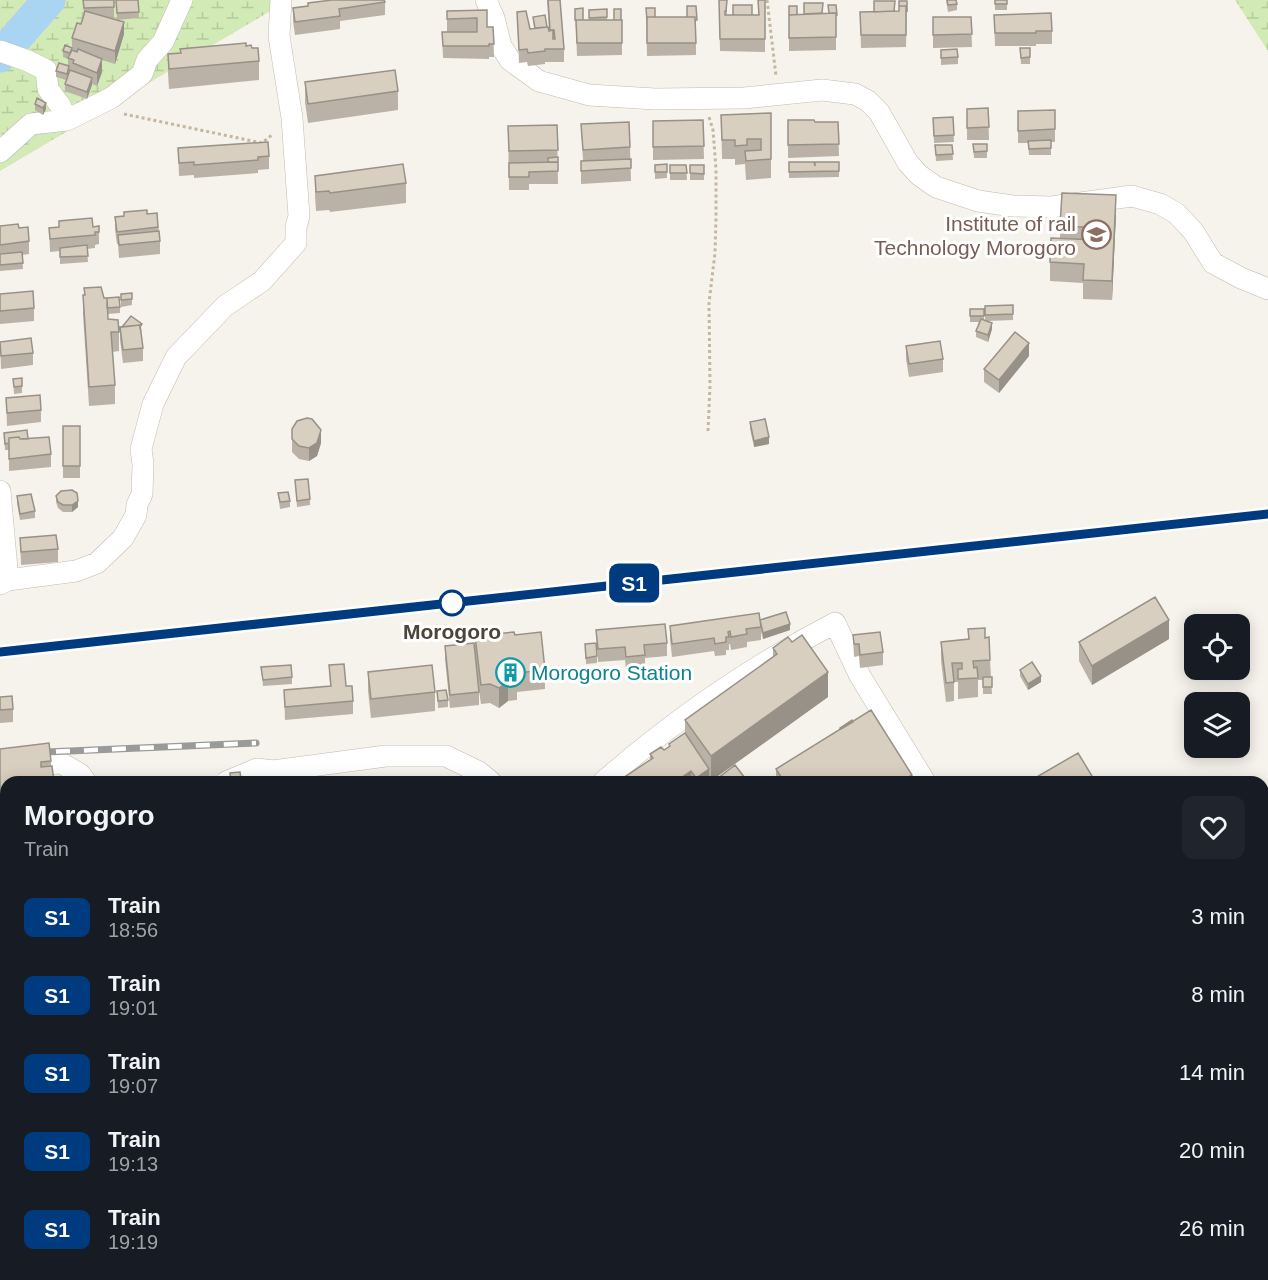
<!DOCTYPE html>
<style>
body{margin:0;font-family:Arial,sans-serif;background:#20242c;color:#f1f3f6;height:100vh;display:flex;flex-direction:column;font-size:22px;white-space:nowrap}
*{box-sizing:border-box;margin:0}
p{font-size:20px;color:#9ea1a6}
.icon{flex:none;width:33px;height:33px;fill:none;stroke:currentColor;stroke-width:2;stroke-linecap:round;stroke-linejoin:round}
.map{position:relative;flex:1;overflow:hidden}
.panel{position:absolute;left:0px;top:776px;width:1269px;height:506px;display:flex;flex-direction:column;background:#171b24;border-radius:18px 18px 0 0;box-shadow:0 3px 15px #0003}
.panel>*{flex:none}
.badge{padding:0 12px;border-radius:9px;font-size:21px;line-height:39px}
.tools{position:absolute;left:1184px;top:614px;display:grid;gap:12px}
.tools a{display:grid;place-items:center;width:66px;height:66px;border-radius:12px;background:#171b24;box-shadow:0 3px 15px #0003;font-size:30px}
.map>.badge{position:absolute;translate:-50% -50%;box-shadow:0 0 0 3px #fff}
.round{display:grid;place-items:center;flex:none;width:63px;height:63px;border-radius:12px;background:#20242c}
.overview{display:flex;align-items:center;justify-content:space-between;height:102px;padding:0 24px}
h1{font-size:28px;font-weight:800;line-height:45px}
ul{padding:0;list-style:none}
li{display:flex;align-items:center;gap:18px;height:78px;padding:0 24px}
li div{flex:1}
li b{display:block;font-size:22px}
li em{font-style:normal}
li .badge{min-width:66px;font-weight:700;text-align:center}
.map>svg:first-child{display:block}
.wetland{fill:url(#wetland-marsh)}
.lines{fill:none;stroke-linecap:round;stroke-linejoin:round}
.river{stroke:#a9d4f2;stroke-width:33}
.minor-casing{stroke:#c2bbae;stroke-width:22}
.path{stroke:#c4b79f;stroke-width:3;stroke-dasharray:3 3;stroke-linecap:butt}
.minor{stroke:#fff;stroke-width:21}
.rail-casing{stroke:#9a9a9a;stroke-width:7}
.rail{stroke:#fff;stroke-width:4.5;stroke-dasharray:14;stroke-linecap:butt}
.wall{fill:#bab2a6}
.shaded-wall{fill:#979187}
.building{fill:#d8cfc1;stroke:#979187;stroke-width:1.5}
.line-casing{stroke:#fff;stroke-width:14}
.line{stroke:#003b80;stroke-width:9}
.stop-dot{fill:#fff;stroke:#003b80;stroke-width:3}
.labels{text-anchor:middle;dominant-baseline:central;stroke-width:6;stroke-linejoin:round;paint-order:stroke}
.education-label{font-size:21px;fill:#785e54;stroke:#fff;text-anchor:end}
.stop-label{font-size:21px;font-weight:bold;fill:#4b4439;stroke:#fff}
.culture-label{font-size:21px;fill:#0d838f;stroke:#fff;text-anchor:start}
</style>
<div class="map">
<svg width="1268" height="1280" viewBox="0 0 1268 1280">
<defs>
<pattern id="wetland-marsh" width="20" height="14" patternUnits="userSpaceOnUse" patternTransform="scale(1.5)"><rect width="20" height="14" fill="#d2eab5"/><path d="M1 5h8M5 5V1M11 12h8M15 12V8" fill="none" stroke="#b6ca9c"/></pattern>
</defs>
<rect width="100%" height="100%" fill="#f6f3ec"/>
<!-- wetland -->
<path class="wetland" d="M0 0H289L0 171Z
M1235 0H1268V51Z"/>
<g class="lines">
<!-- river -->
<path class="river" d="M0 56 49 0"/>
<defs>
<path id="minor" d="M486 0 494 18 501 46 510 60 539 81 589 95 655 99 744 98 822 90 855 94 868 101 879 112 908 163 919 175 936 187 978 201 1013 206 1051 207 1132 196 1160 204 1176 213 1193 231 1213 263 1241 278 1268 289
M0 51 28 61 46 70 48 89 60 105 67 120
M0 152 31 124 67 120 111 98 142 74 147 60 163 42 182 0
M0 491 8 580
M0 584 8 580 76 571 97 563 123 538 136 515 137 505 142 494 143 464 141 449 153 404 176 357 225 306 262 281 296 243V227L299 216 292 118 279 36 281 0
M0 767 61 763 80 774 86 782
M226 782 257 769 273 771 386 756H446L479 772 491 782
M603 782C674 720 752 666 835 623L860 676 925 782
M0 1004 6 1010
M1263 1138 1268 1136
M426 1275 429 1280
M781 1275 784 1280
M1226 1275 1228 1280
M0 1277 6 1272
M593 1280 602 1275"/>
</defs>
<!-- minor casing -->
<use href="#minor" class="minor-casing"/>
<!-- path -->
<path class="path" d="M767 0 776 76
M124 114 262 143 273 134
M708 431 710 386 709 303 715 253 716 218V169L713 130 709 117"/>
<!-- minor -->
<use href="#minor" class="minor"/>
<defs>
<path id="rail" d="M0 653 1268 514
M0 754 256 743"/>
</defs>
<!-- rail casing -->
<use href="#rail" class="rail-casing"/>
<!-- rail -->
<use href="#rail" class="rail"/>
</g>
<!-- wall -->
<path class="wall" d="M83 0 114 7V19L117 20 116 0H138L139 18 117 20 124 34 115 64 102 60V72L97 86 92 84 87 99 65 91V84L66 80 56 77V71L68 66V59L63 57V51L72 48V50V38L81 24 84 17Z
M547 0H560L564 49V62H545V64L528 66 527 62 519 63 517 12 530 29 534 28 533 17 547 27 549 31Z
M719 0H727V15H758V0H765V52L720 51Z
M946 0 957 4V10L948 12Z
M995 0H1007V10H995Z
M907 1 906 47 861 48 860 12H874L895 8V11H899Z
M385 2V15L340 21V29L295 35 293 21V8Z
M836 5V50L789 51V6L797 15 828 13Z
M696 6V55L647 56 646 8 655 17H687Z
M575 9 583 20H589V10L607 9V20H622V55L577 56Z
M487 10V27H493L494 57H489V59L443 58 442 32H447V11Z
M994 15 1052 31V44H1036V46H995Z
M933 17H971L972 47 933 48Z
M246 46 252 48 259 61V80L169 89 168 73V54L180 53V49Z
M1020 48H1030V64H1021Z
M941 50 958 57V64L941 65Z
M305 82 398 91V110L308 123 305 102Z
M35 104 46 109 43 115 35 110Z
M988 108 989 140H967V109Z
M1018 111 1055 129V142H1051V155H1029L1028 143H1018Z
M771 113V178L746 180 745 164 735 165V159H722L721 115Z
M953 117 954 142 934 143 933 118Z
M703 120 704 159 653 160V121Z
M788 120 815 122H838L839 156 788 158Z
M581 124 630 147 631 181 581 184V161H583Z
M557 125 558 184H529V190H509L508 126Z
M973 144H987V158H974Z
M935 145H952L953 160 936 161Z
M178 148 269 156V169L258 170V173L194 178V175L179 176Z
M789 162 815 166 839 162V177L789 178Z
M667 164V178L655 179V165Z
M670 165H686L687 180H670Z
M690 165H704V180H690Z
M315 176 406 183V203L330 212 329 210 316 211 315 195Z
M157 213 160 241V254L119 258 118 244H117L115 230V217Z
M1116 214 1112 300 1083 299V283L1050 281V262L1060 239V226Z
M0 226 19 228 29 241V254L22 255 23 269 0 271Z
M99 226V244L95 245V248L87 249 88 262 60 264V251L50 252 49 228Z
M84 288 120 307V313L108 314V319L119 332V351L112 352 115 385V404L89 406 83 314V295H84Z
M0 294 34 308V321L0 324Z
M121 294 132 299V305L121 307Z
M1013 305V320L988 321 992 329 988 342 976 337V331L979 322H970V316L984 309V320H985V306Z
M120 327 142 330 141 332 143 348V361L123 363 120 340Z
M0 342 33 353V365L1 369Z
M906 346 943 359V372L909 377 906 359Z
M1029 356 999 393 984 382V369Z
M22 378V393L14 394 13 379Z
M6 398 41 410V422L7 426Z
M750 422 769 444 754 447 750 429Z
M63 426H80V478H63Z
M292 429 321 443 317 456 309 461 299 459 292 452Z
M4 433 28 439 51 454V467L9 471V450H5Z
M295 480 310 499V505L297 507Z
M278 493 290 501V507L280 509Z
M17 496 35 511V518L20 520 17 503Z
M56 496 78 507 72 512H63L58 508 56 502Z
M20 538 58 549V562L21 565Z
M760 620 790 630 763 639 761 632V640L747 642V647L731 650 730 644H729V650H726V655L715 656 714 651 672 657 670 639V626Z
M968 629 985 638 990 660 992 694H983V680H978V697L958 699V682H954V701L946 702 941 661V642L968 639Z
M596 630 667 643V656L645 658V668L626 669 625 660 598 662Z
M515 635 545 670V689L517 692V700L508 701 499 708 490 703 481 704 476 670 479 692V705L450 708 445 659V646L475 653V636Z
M853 635 883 652V665L860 668 859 656 854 657Z
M1169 639 1092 685 1079 661V642Z
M585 644 597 656V663L586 664Z
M773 648 828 697 711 781 709 779V782H617L650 760V754L664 750 669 747V744L685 733V720L773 657Z
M329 665 346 686 353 701V714L285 720 284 690 330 686Z
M261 667 292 677V684L263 686Z
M1020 670 1041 682 1028 690 1020 676Z
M368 672 435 692V711L371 718 368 691Z
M437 691 448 700V707L438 708Z
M0 697 13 709V722L0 723Z
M840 728 912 782H776V769L840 729Z
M0 749 51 761V766L6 782V844L0 845Z
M6 869V906H0V870Z
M1268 879V922L1263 909V880Z
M1268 1156 1265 1213 1263 1210V1159Z
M0 1159 6 1164V1230L1 1234 0 1233Z
M94 1275H127L129 1280H100V1278L97 1280Z
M250 1275H371L373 1280H250Z
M373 1275H411L414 1280H376Z
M454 1275H526V1277L520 1280H456Z
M703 1275H746L747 1280H705Z
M923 1275H962V1278L957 1280H926Z"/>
<!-- shaded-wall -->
<path class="shaded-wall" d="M124 22V34L115 64V51Z
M102 59V72L97 86V73Z
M92 78V85L87 99V92Z
M46 103V109L43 115V108Z
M1116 195V214L1112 300V281Z
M992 323V329L988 342V335Z
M1029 343V356L999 393V380Z
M321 430V443L317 456 309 461V448Z
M769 437V444L754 447V441Z
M78 501V507L72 512V505Z
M1169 620V639L1092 685V666Z
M790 624V630L763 639V633Z
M828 672V697L711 781V756Z
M1041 676V682L1028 690V684Z
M508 682V701L499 708V688Z
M709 769V782H696V778Z
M691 771V782H675Z
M912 775V782H901Z
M1092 776V782H1083Z
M6 1074V1093L0 1097V1078Z
M1268 1192V1211L1265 1213V1193Z
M6 1224V1230L1 1234V1228Z
M97 1275H100V1278L97 1280Z
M293 1275H328V1276L320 1280H286V1279Z
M461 1275H467V1280H461Z
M484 1275H508V1280H474Z
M510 1275H526V1277L520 1280H510Z
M941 1275H962V1278L957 1280H932Z"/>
<!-- building -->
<path class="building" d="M83 0H114V7L84 8Z
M116 0H138L139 12 117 13Z
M332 0H384L385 2 339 9 340 16 295 22 293 8 308 6V3Z
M548 0H560L564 49H545V51L528 53 527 49 519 50 517 12 526 11 530 29 548 27 549 31 553 30V39H555L554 30H550Z
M719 0H727L726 11H725V15H759L758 0H765V39H720Z
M947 0H956L957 4 948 5Z
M995 0H1007V4H995Z
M874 1H895L894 11 874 12Z
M899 1H907V12L906 6H899V11Z
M804 3H823L822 13 804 14Z
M733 5H752V15H733Z
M828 5H836L837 15H836V13H829Z
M687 6H696L697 20H695V17H687Z
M789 6H797V15H789Z
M899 6H906V35H861L860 12 899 11Z
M583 8V20H575V9Z
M646 8H655V17H647V21Z
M607 9V17L589 18V10Z
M614 9H621V20H614Z
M487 10V27H493L494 44H489V46H443L442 32H477V18L447 19V11Z
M85 11 124 22 115 51 72 38 77 23 81 24Z
M836 13V37L789 38V15Z
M1051 13 1052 31H1036V33H995L994 15Z
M545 15 547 27 535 28 533 17Z
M647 17H695L696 43H647Z
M933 17H971L972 34 933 35Z
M576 20H622V43H577Z
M246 43V46L251 45 252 48H258L259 61 169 69 168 54 181 53 180 49Z
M65 45 72 48 70 53 63 51Z
M1020 48H1030V57L1021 58Z
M78 49 102 59 97 73 73 63 74 60 68 58 72 50 77 52Z
M957 49 958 57 941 58V50Z
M59 63 69 66 67 74 56 71Z
M70 70 92 78 87 92 65 84Z
M395 70 398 91 308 104 305 82Z
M37 98 46 103 43 108 35 104Z
M988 108 989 127 967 128V109Z
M1055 110V129L1018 131V111Z
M771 113V159L746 161 745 151 761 150V139H747V145L735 146V140H722L721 115Z
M953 117 954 135 934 136 933 118Z
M703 120 704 146 653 147V121Z
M788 120H814L815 122H838L839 144 788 145Z
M629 122 630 147 583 150 581 124Z
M557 125 558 150 509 151 508 126Z
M1051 140V148L1029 149 1028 141Z
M268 142 269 156 258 157V160L194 165V162L179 163 178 148Z
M973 144H987V151L974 152Z
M935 145H952L953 154 936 155Z
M558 157V167V162H548V158Z
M631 159V168L581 171V161Z
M558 162V171L529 172V177H509V163Z
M789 162H814L815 166V162H839V171L789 172Z
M403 164 406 183 330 193 329 191 316 192 315 176Z
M667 164V172H655V165Z
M670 165H686L687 173H670Z
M690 165H704V174L690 173Z
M1062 193 1116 195 1112 281 1083 280 1084 264 1050 262 1051 238 1096 240V237H1107V228L1060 226Z
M147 210V214L157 213 158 227 117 232 115 217 124 216V212Z
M92 218 93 227 99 226V232H95V235L50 239 49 228 59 227V221Z
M18 224 19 228 28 227 29 241 0 245V226Z
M159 231 160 241 119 245 118 235Z
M87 245 88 256 60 257V248Z
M22 252 23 263 0 265V254Z
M101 287 104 298H107L108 319 118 320 119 332H111L115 385 89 387 83 295H85L84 288Z
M33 291 34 308 0 311V294Z
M132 293V299L121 300V294Z
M119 297 120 307 107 308V298Z
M1013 305V314L985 315V306Z
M970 309H984V316H970Z
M131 316 142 324 140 327V325L122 327Z
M981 319 992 323 988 335 976 331Z
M140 325 143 348 123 350 120 327Z
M1015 332 1029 343 999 380 984 369Z
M31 338 33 353 1 356 0 342Z
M940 341 943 359 909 364 906 346Z
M22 378V386L14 387 13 379Z
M40 395 41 410 7 413 6 398Z
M307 418 312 419 321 430 317 443 309 448 299 446 292 439V429L297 421Z
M765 419 769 437 754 441 750 422Z
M63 426H80V466H63Z
M27 430 28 439H20L19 437 9 438V443L5 444 4 433Z
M19 437 20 439 49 437 51 454 9 459V438Z
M308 479 310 499 297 501 295 480Z
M72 490 77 493 78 501 72 505H63L58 502 56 496 61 491Z
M288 492 290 501 280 502 278 493Z
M31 494 35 511 20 514 17 496Z
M56 535 58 549 21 552 20 538Z
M1155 597 1169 620 1092 666 1079 642Z
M786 612 790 624 763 633 760 620Z
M759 613 761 627 746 629 747 634 731 637 730 631 728 632 729 637H726V642L715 644 714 638 672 644 670 626Z
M665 624 667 643 644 645 645 655 626 657 625 647 598 649 596 630Z
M985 628V638L989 637 990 660 973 661 974 668 977 667 978 678 958 679V669H962V663H952L954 682 946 683 941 642 969 639 968 629Z
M514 632 515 635 541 632 545 670 517 673V681L508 682 499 688 490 684 481 685 475 636Z
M880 632 883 652 860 655 859 644H854L853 635Z
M802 635 828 672 711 756 685 720 777 654 773 648 788 637 792 642Z
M474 643 479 692 450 695 445 646Z
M596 643 597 656 586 658 585 644Z
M1032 662 1041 676 1028 684 1020 670Z
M344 664 346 686H352L353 701 285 707 284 690 331 686 329 665Z
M291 665 292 677 263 680 261 667Z
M432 665 435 692 371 699 368 672Z
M983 677H992V687H983Z
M446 690 448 700 438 701 437 691Z
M12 696 13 709 0 710V697Z
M871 710 912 775 901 782H784L776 769Z
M852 720 853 722 841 729 840 728Z
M685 733 709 769 696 778 691 771 675 782H617L653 758 650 754 661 747 664 750 670 746 669 744Z
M49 743 51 761 41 762V767L52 766 54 782H6V819H0V749Z
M1078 753 1092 776 1083 782H1028Z
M735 765 748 782H713Z
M240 772 241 779 250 778V782H231L230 773Z
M6 869V886L0 887V870Z
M1268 879V909L1263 896V880Z
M6 1048V1061L0 1053Z
M0 1053 6 1061V1074L0 1078Z
M1268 1156V1192L1265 1193 1263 1190V1159Z
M1 1158 6 1164V1177L2 1180 0 1177V1159Z
M6 1177V1203L0 1195V1181Z
M0 1202 6 1210V1224L1 1228 0 1227Z
M56 1275H68L70 1276 69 1280H54Z
M102 1275H127L129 1280H105Z
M235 1275H236L238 1280H224Z
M257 1275H293L286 1279 287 1280H260Z
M326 1275 329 1280H317Z
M330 1275H371L373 1280H332Z
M384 1275H411L414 1280H387Z
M471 1275H484L474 1280Z
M713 1275H746L747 1278 743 1280H715Z
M930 1275H941L932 1279Z
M1042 1275H1099V1280H1042Z"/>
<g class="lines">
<defs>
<path id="line" d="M0 652 1268 514"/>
</defs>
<!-- line casing -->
<use href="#line" class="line-casing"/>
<!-- line -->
<use href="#line" class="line"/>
</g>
<!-- icons -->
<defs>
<symbol id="university-ring" viewBox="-11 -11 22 22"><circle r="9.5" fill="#fff" stroke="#8d6e63" stroke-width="1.5"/><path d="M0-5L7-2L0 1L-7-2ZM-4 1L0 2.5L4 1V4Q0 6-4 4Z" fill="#8d6e63"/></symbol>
<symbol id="building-ring" viewBox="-11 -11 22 22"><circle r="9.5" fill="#fff" stroke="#0f9aa8" stroke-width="1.5"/><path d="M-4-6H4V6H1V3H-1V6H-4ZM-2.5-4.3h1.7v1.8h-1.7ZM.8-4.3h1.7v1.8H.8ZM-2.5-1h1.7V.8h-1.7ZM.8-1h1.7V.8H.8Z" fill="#0f9aa8"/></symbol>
</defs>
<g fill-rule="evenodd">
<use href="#university-ring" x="1080" y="218" width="33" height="33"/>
<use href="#building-ring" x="494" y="656" width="33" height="33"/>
</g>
<!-- markers -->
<circle class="stop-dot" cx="452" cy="603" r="12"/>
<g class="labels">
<!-- education labels -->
<g class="education-label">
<text x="1076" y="223">Institute of rail<tspan x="1076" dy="24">Technology Morogoro</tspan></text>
</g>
<!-- stop labels -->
<g class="stop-label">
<text x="452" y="631">Morogoro</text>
</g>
<!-- culture labels -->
<g class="culture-label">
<text x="531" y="672">Morogoro Station</text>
</g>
</g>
</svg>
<div class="tools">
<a><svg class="icon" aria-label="locate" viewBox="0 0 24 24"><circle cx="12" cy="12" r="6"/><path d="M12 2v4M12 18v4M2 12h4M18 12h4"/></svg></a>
<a><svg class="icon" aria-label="layers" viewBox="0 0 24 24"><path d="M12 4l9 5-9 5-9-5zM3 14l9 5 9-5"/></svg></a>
</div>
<b class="badge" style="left:634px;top:583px;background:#003b80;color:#fff">S1</b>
<section class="panel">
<div class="overview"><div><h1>Morogoro</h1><p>Train</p></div><a class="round"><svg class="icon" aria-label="heart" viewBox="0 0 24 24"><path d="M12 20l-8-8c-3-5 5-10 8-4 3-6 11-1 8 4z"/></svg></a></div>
<ul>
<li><span class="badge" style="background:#003b80;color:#fff">S1</span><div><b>Train</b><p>18:56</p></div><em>3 min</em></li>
<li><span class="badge" style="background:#003b80;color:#fff">S1</span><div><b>Train</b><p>19:01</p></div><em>8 min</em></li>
<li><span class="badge" style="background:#003b80;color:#fff">S1</span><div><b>Train</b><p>19:07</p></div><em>14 min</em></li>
<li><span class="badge" style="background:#003b80;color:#fff">S1</span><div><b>Train</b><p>19:13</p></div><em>20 min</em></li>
<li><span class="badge" style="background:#003b80;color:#fff">S1</span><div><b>Train</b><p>19:19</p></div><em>26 min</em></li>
</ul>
</section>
</div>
